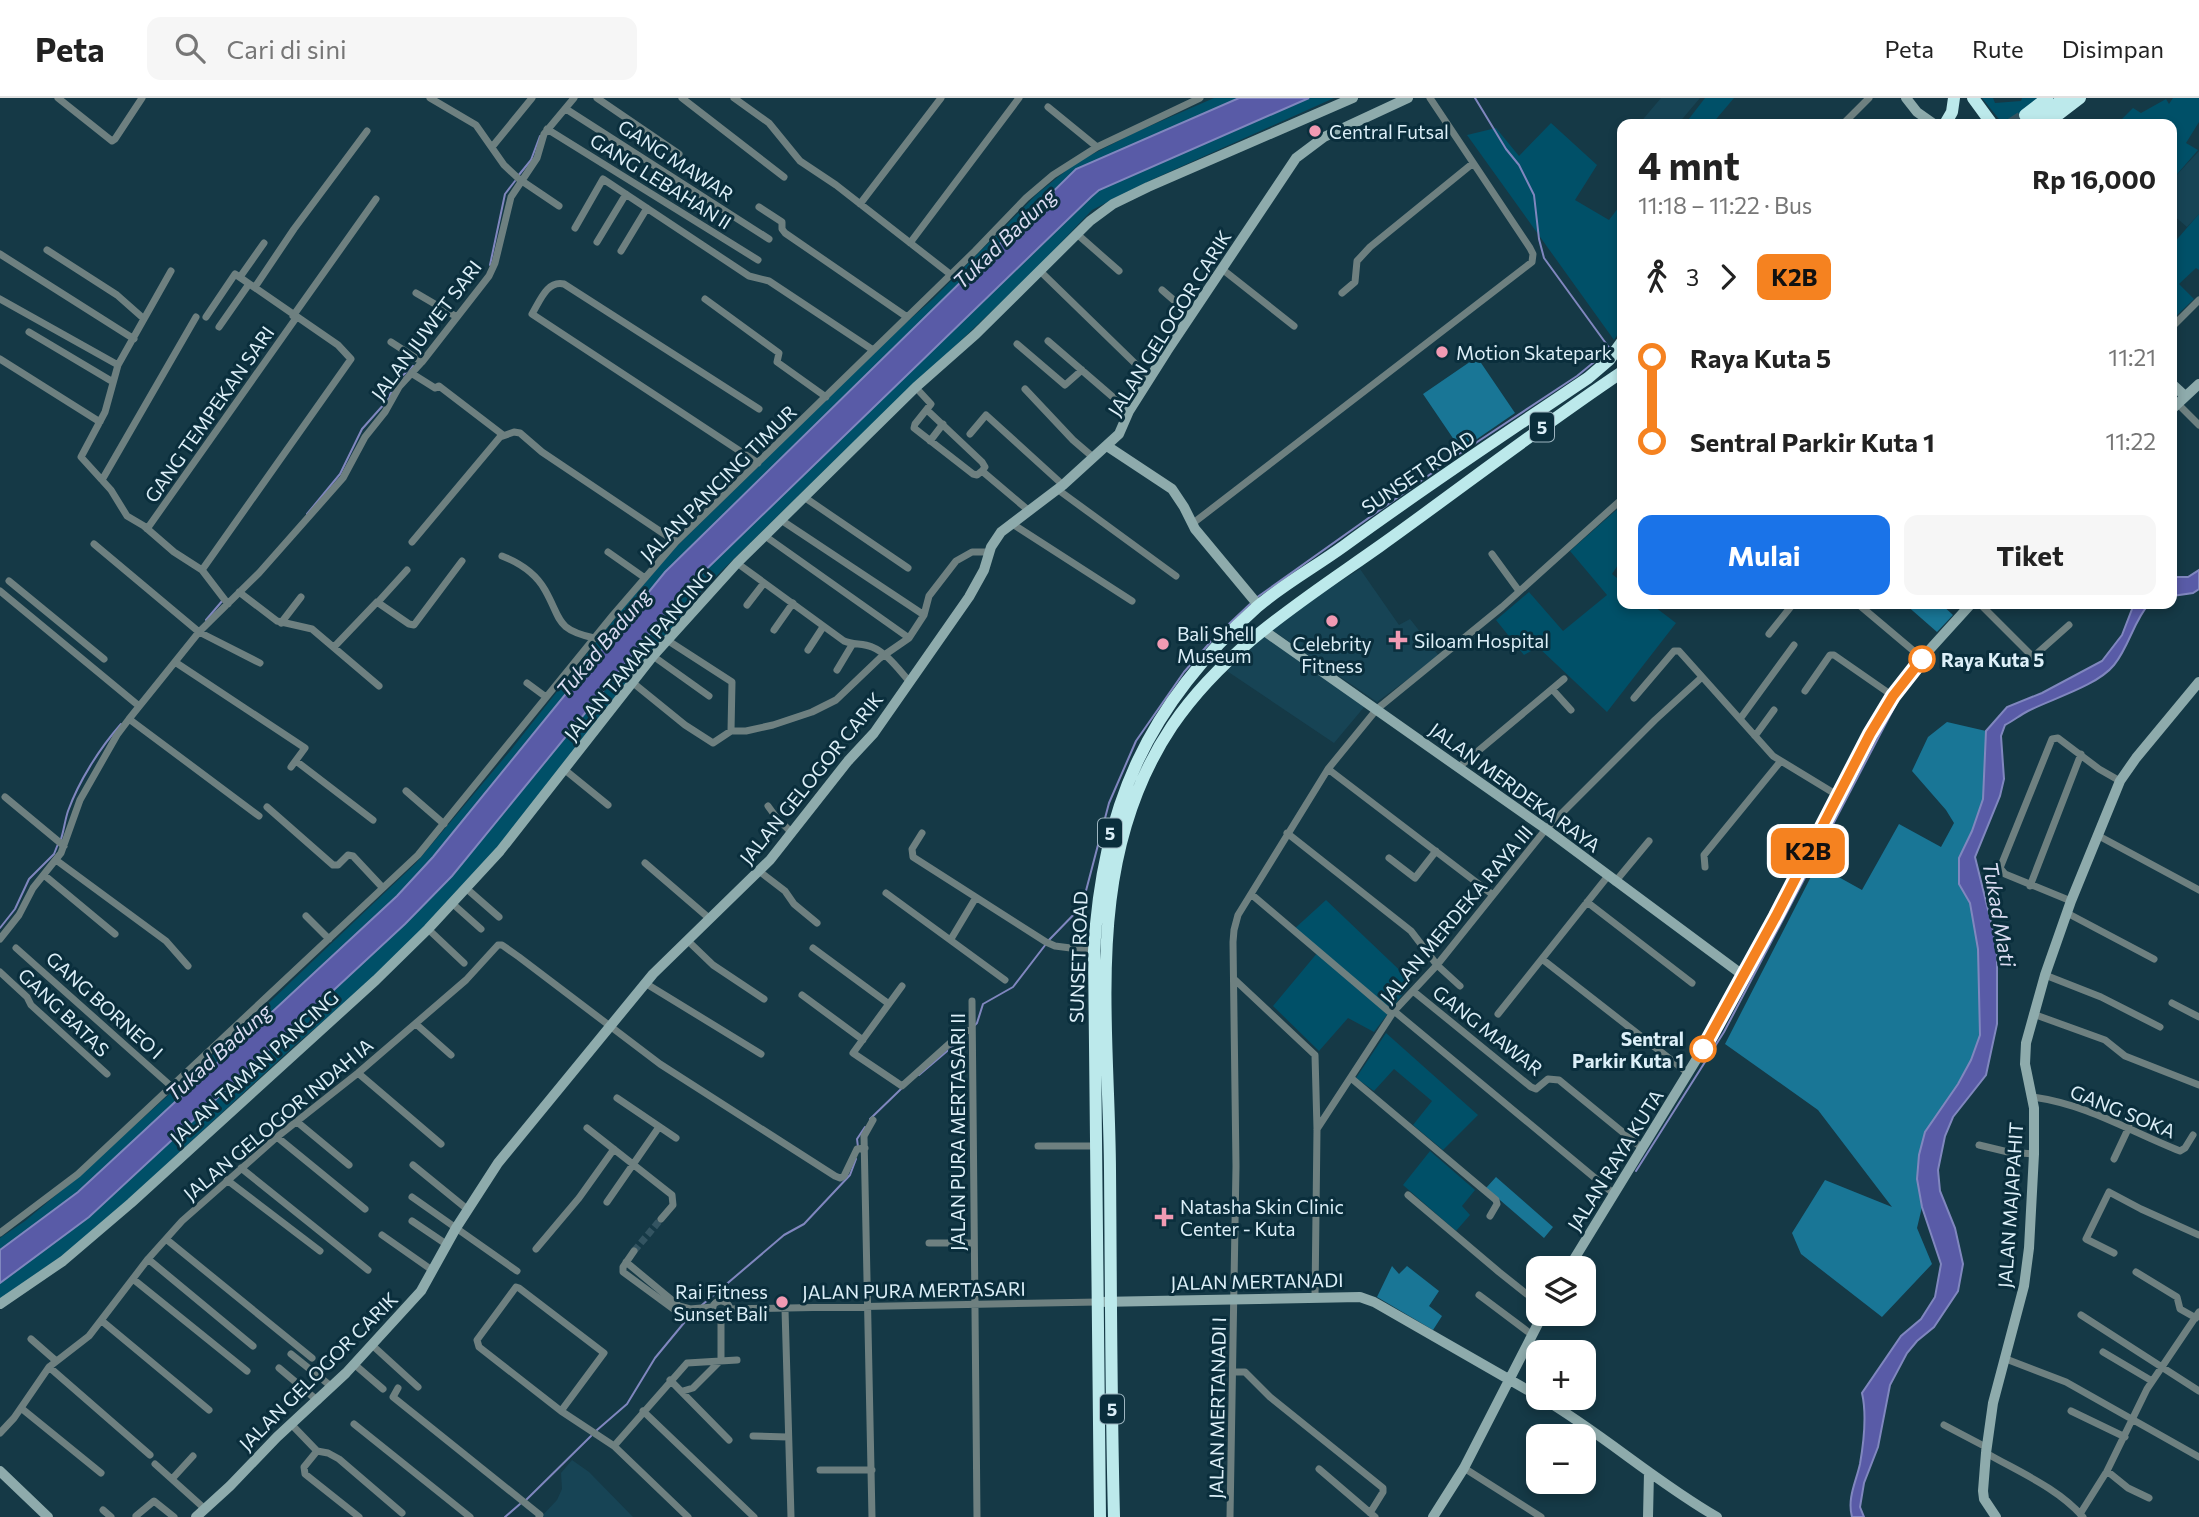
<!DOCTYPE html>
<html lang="id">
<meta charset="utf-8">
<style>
body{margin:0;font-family:Commissioner,sans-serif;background:#f6f6f6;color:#222;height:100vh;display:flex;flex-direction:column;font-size:26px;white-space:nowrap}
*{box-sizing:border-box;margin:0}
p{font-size:23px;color:#767676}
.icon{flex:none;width:38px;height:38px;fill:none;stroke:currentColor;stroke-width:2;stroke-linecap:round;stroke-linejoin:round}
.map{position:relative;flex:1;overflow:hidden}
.sheet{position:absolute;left:1617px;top:21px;width:560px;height:490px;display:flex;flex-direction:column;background:#fff;border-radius:14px;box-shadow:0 4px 10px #0003}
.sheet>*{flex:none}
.badge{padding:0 14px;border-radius:10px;font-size:24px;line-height:46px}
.tools{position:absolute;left:1526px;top:1158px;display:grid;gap:14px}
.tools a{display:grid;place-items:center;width:70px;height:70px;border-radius:14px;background:#fff;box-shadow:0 4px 10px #0003;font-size:35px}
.map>.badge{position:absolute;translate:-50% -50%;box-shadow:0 0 0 4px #fff}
.legs{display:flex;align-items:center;gap:10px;height:77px;padding:0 21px;font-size:23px}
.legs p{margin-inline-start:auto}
.summary{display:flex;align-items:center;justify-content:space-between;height:119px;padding:0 21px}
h1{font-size:38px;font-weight:700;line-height:52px}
.action{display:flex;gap:14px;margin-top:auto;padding:14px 21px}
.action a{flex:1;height:80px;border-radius:14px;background:#1a73e8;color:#fff;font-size:28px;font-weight:700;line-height:80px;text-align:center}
.action a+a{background:#f6f6f6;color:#222}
ul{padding:0 21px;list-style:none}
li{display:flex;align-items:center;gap:24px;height:84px;font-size:26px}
li i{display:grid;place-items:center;width:10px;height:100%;margin:0 9px;background:currentColor}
li i::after{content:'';width:18px;height:18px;margin:-9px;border:5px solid;border-radius:50%;background:#fff}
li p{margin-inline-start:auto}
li:first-child i{background:linear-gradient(#0000 50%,currentColor 0)}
li:last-child i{background:linear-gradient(currentColor 50%,#0000 0)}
header{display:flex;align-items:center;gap:42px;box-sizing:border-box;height:98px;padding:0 35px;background:#fff;border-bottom:2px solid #e0e0e0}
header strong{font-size:33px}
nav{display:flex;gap:38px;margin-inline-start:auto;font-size:24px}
.search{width:490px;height:63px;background:#f6f6f6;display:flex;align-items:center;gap:18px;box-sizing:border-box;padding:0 24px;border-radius:14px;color:#767676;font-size:26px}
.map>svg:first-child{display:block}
.built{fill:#174455}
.green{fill:#005068}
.forest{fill:#197696}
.water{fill:#595ba7;stroke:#8087bf;stroke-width:2}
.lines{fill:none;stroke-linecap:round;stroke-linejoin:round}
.stream{stroke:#8087bf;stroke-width:2}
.street-tunnel{stroke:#335461;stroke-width:7;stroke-dasharray:7 3.5;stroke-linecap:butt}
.highway-tunnel{stroke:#335461;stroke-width:12;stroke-dasharray:12 6;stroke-linecap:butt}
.street{stroke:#6e8080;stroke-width:7}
.secondary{stroke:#8eabac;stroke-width:10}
.highway{stroke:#bce9eb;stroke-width:12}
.line-1-casing{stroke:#fff;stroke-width:16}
.line-1{stroke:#f58220;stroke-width:10}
.poi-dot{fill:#f19ab3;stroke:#0a2e3c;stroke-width:2.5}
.stop-1-dot{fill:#fff;stroke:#f58220;stroke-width:3.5}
.labels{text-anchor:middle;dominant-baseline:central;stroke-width:6;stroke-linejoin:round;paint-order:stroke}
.shield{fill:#0a2e3c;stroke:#9db5c0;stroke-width:2}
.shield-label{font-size:18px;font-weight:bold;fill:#dceff8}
.poi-label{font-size:19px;fill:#dceff8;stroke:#0a2e3c;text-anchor:start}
.street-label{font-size:19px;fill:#dceff8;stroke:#0a2e3c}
.stop-label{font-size:19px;font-weight:bold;fill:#dceff8;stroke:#0a2e3c;text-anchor:start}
.water-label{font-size:21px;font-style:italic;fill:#dadcf2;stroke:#0a2e3c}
</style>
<header>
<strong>Peta</strong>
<div class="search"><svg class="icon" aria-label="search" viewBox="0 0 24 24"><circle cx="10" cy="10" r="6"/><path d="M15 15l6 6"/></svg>Cari di sini</div>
<nav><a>Peta</a><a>Rute</a><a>Disimpan</a></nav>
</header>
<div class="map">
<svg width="2199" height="1419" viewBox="0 0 2199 1419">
<rect width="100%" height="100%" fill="#153946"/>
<!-- built -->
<path class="built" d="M1661 0H1700L1678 26H1639Z
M2199 53V116L2187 129 2172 116V82Z
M1360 471 1399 527 1410 521 1439 558 1377 604 1268 529Z
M1265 538 1365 608 1334 645 1227 573Z
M572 1362 589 1374 633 1419H541L557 1402 562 1391 561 1375Z"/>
<!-- green -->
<path class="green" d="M1214 0H1239L1076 71 665 474 433 759 397 798 78 1094 0 1152V1140L25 1123 73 1083 234 938 416 765 510 653 624 509 676 449 890 239 933 201 1038 95 1077 64 1136 34Z
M1309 0H1334L1149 83 1092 112 1034 173 835 362 703 491 495 752 450 804 350 901 294 948 113 1116 73 1150 0 1201V1185L89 1119 133 1079 405 826 452 778 688 489 1091 99 1099 92Z
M1705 0H1734L1712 26H1685Z
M1982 0H1993L1995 5 2021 3 2022 0H2040L2029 26H2003Z
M2173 0H2199V24L2186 45 2198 52 2172 82V26H2117L2133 10 2141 15 2166 1 2169 6Z
M1551 25 1597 67 1575 102 1609 122 1622 105V230L1614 242 1467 37 1496 30 1519 58Z
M2199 116V172L2196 170 2179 186 2194 201 2172 222V147Z
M1622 407V461L1612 476 1622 484V506H1651L1676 525 1607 614 1538 549 1524 557 1496 522 1529 494 1563 533 1607 497 1570 453Z
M1326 802 1412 884 1374 934 1348 920 1319 953 1273 908 1318 854 1293 832Z
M1386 935 1478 1017 1443 1052 1413 1027 1432 1003 1394 971 1374 993 1356 980Z
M1430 1053 1475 1092 1462 1108 1470 1117 1456 1133 1403 1087Z"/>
<!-- forest -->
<path class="forest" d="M1477 259 1515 315 1461 352 1423 296Z
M1905 506H1941L1953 517 1937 534Z
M1947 624 1986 633 1983 701 1972 733 1959 760V786L1970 805 1978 852 1980 937 1971 962 1958 986 1925 1034 1917 1081 1922 1109 1917 1130 1932 1166 1882 1219 1801 1156 1792 1135 1825 1082 1892 1109 1818 1012 1725 946 1817 767 1862 792 1899 726 1941 749 1954 725 1946 712 1912 673 1928 639Z
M1496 1079 1553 1129 1544 1140 1486 1090Z
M1392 1168 1399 1176 1407 1168 1439 1193 1429 1208 1442 1218 1433 1232 1377 1199Z"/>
<!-- water -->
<path class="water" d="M1239 0H1309L1099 92 1091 99 688 489 452 778 405 826 89 1119 0 1185V1152L78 1094 397 798 433 759 665 474 1076 71Z
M2199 472V491L2193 495 2172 498V479H2188Z
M2134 506H2149C2134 522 2129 549 2114 567 2097 588 2051 601 2028 613 2020 617 2013 623 2005 627L2001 638 2004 681 2000 698 1975 759 1997 848V926L1986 977 1953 1019 1945 1038 1938 1072 1940 1093 1955 1130 1963 1166 1958 1193 1934 1229 1917 1243 1907 1255 1890 1287 1878 1349 1864 1385 1860 1409 1864 1419H1852C1847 1400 1856 1384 1860 1366 1864 1343 1867 1317 1862 1295L1901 1238 1921 1221 1935 1199 1941 1166 1922 1109 1917 1081 1919 1057 1925 1034 1958 986 1971 962 1980 937 1978 851 1970 805 1959 786V760L1972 733 1983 701 1986 633 2007 609 2042 595 2102 563 2122 537Z"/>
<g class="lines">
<!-- stream -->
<path class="stream" d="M518 78 531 62 540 38
M490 167 505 96 515 83
M307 416 340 376 362 331 386 304 399 281 413 268
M1256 500 1456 358 1577 278 1610 251 1544 160 1539 141 1534 97 1519 67 1506 51 1475 0
M206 522 223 502
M61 741C64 732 65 722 68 713 79 683 99 651 121 626
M0 830 15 811 29 781 54 756 58 746
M1049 842 1082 808 1109 705 1136 643 1184 574 1214 540 1250 506
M974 928 977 925 983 906 1013 889 1046 846
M919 977 966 937
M870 1021 901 991
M858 1049 857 1041 865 1029
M1636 1073 1724 934 1896 606
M702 1207 784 1137 804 1126 850 1077 856 1061
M597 1332 627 1306 655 1260 688 1220
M525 1403 591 1338
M505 1419 520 1406"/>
<!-- street-tunnel -->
<path class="street-tunnel" d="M634 1153 661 1121"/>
<!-- highway-tunnel -->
<path class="highway-tunnel" d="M2011 26 2025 17"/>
<!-- street -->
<path class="street" d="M58 0 112 43 115 41 142 0
M430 0 476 27 504 67 519 81 559 108
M597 0 679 56
M682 0 784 79
M734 0 769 25 800 63 836 87 950 176
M1048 9 1097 49
M566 11 769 141
M1843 26 1869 0
M547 31 758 162
M492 49 532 0
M860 106 941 0
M759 109 782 124V131L785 135 907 219
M575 130 603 81 749 178 769 183 873 252
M1077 136 1119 173
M597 144 626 96
M910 145 1019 0
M47 152 117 197 143 220
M621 153 647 110
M0 156 134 241
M1222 171 1294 228
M171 173 118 267 105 314 81 359 111 392 127 418 144 428 174 454 202 472 228 506
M1040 173 1150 280
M240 179 264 145
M255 189 294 131 367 33
M1162 192 1191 217
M416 195 457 219
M1342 195 1355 184 1357 163 1370 149 1472 66
M0 201 118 267
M705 201 779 255 777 264 826 299
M293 218 376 101
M219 229 249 186
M2172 229 2199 202
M29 234 113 284
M1048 243 1129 313
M391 244 422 264
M1017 246 1065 287 1082 272
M0 261 100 324
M411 275 435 290 439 288 503 337
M1025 291 1073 342 1094 360
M919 293 931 306 915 326 914 330 973 376 977 377 982 373 1028 412
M2177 305 2199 327
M927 312 982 364 985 369 982 373
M970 336 986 317 1063 387
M930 343 943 326
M758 365 532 216C540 203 547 182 564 186L759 311
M102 382 196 219
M1057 391 1176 478
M804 399 908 470
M781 422 924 517
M1011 425 1132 503
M1192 426 1532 164 1533 156 1530 150 1430 0
M147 431 296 220
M765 438 909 540
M412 444 500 339 514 334 520 335 542 354 676 444
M94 446 199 534 260 565
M608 454 645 480
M1492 456 1519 493
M502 458C520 465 536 476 545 492 562 522 555 531 594 540
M737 465 844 543C853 547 863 545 872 549 887 555 899 572 910 584
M202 472 351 261 338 247 235 176 206 219
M9 483 104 561
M0 493 139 608
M239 494 277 523 312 531 379 588
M378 504 407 472
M1858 506 1922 560
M1980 506 2033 559 2069 527
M747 507 764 485
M281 525 301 499
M774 532 793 505
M1769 536 1793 506
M667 542 732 584 731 633
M334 549 377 504 409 526 414 527 462 463
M808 552 823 529
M653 558 709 598
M175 564 305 650 291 669
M837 572 852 547
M632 584 685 627 713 645 731 633H746L773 627 812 614 836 602 880 560 909 540 924 517 929 498 956 463 972 454H989
M527 585 546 599
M1552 591 1571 612
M1805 593 1830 557H1834L1893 598
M1634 600 1674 553H1679L1773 658 1837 697
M129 621 259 718
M1740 621 1794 547
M1755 638 1774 612
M296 663 373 722
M1459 669 1564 581
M1328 671 1493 797
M565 672 608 707
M406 693 444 726
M5 699 64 748
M768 708 776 719 792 735
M267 709 333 767H338L348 757 353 758 382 789
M922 735 912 751 913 759 1046 844 1055 848 1094 853
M1287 735 1411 833 1437 867 1460 888
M2097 737 2199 792
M1389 760 1415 780 1436 753
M56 762 166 843 188 868
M645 765 710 821
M1705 769 1704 757 1780 664
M759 773 785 793 794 806 817 825
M44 777 115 836
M1615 784 1649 743
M2030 788 2081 656
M467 791 499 819
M886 795 1005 882
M1251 796 1392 916
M2071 803 2005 776 2000 770 2052 641 2058 640 2099 671 2120 683
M1587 804 1692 885
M453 806 481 831
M2067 815 2154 861
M306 818 329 841
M428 831 464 865
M0 841 19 817 33 790 61 755 80 702 117 637 129 621 199 534 259 475 343 380 365 339 385 314 399 289 422 264 489 178 495 165 511 99 537 60 544 36 574 0
M951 841 975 801
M687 842 713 867 764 901
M16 850 172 989
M813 850 889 906
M1542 861 1688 975
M0 874 27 899 31 907 107 976
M2045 877 2101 899 2160 929
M1234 881 1315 957 1317 1031 1315 1199
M645 885 761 956
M902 888 853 955 902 988 960 936 971 931
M1413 893 1531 989 1536 991 1548 981 1559 982 1642 1050
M802 897 863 942
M972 903 977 1419
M2172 905 2199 919
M1394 913 1613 1095
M1498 916 1608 778
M2033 916 2105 942 2125 958 2199 987
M416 926 451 957
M358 975 441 1046
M1351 980 1496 1102 1497 1106 1490 1118
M2033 999C2089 1007 2129 1033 2180 1053L2185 1050 2193 1037
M617 1000 676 1040
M296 1023 349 1067
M587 1030 672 1097 673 1107 661 1121
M1317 1031 1394 913 1437 867 1546 731 1655 622 1701 580
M277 1039 365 1111
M1979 1047 2008 1054 2034 1056
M1038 1048H1097
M2114 1061 2129 1029
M413 1067 467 1111
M241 1070 368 1172
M227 1082 320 1153
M1408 1097 1499 1174 1538 1205
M412 1099 517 1173
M607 1104 659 1029
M412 1123 446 1146
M0 1135 78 1076 418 757 613 517 676 444 975 153 1026 100 1053 77 1097 49 1200 0
M382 1137 432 1172
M166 1141 312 1260
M929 1145H973
M536 1151 579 1100 614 1051
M634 1153 623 1169V1174L676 1213 696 1219 713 1215
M2114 1155 2086 1141 2109 1094 2141 1111 2199 1137
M148 1161 253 1248
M626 1164 679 1208 690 1211 713 1209
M2136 1174 2177 1199 2180 1211 2196 1220
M133 1181 247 1273
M1479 1197 1531 1236
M712 1212a9 9 0 1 1 18 0a9 9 0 1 1-18 0Z
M731 1211 1098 1204
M785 1211 791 1419
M2081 1217 2199 1293
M102 1223 209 1312
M31 1241 55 1262
M372 1247 418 1289
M2103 1254 2152 1283
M291 1256 332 1289
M2006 1261 2066 1284 2199 1359
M354 1266 383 1291
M49 1269 150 1357
M279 1270 318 1303
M1233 1274H1245L1270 1299 1383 1390V1394L1370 1415
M670 1282 729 1342
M398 1290 393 1299 540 1417 539 1419
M683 1293 693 1290 721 1262V1221
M21 1310 101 1375
M561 1313 604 1255 519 1190 516 1189 477 1242 479 1249 561 1313 614 1348 688 1419
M643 1313 754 1419
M2071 1313 2125 1339
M291 1326 317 1353
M354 1326 470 1419
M1944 1327 1984 1348 1986 1355C2019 1374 2058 1390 2083 1419
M0 1335 14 1320 49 1269 89 1238 148 1161 182 1123 277 1039 358 975 466 882 498 847H502L519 859 660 966 835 1078 840 1080 844 1078 857 1051 865 1050
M753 1338 787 1339
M614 1348 687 1265 737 1262
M317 1353 328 1355 339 1361 402 1415
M317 1353 304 1369 305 1376 359 1419
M155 1366 205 1411
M1464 1370 1541 1419
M1319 1371 1375 1419
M820 1372H872
M2107 1373 2128 1390 2149 1400
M172 1381 193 1358
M103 1412 111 1419
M2080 1416 2107 1373 2147 1291 2199 1214
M136 1418 154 1403 174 1419
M872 1419 864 1038 873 1022
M1230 1419 1236 1068 1233 844 1234 832 1238 817 1328 671 1377 611 1502 509 1622 401"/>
<!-- secondary -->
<path class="secondary" d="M1906 0 1917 14 1934 26
M2172 286 2185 298
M2172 311 2199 286
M1107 348 1172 391 1184 409 1195 431 1259 508
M1263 532 1546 731 1744 878
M1568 1171 1726 913 1882 615 1922 560 1971 506
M1098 1204 1360 1199 1374 1204 1538 1298
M0 1206 63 1163 131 1105 376 882 428 831 500 753 653 558 737 465 916 289 976 236 1090 123 1113 106 1148 89 1353 0
M1542 1300C1603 1336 1656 1384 1717 1419
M0 1373 48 1419
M196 1419 230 1388 277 1339 346 1275 421 1193 456 1130 498 1065 653 876 770 762 848 663 874 635 969 499 984 472 991 449 1001 434 1063 387 1119 336 1129 313 1167 253 1296 60 1324 39 1408 0
M1433 1419 1464 1370 1543 1216
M1648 1419 1649 1374
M1996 1419 1984 1401 1983 1393 1986 1355 1993 1305 2024 1188 2029 1150 2034 1056V1010L2025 966 2026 945 2045 877 2071 803 2120 683 2136 660 2199 584"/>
<!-- highway -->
<path class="highway" d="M1973 0 1992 26
M2025 17 2047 0
M1945 26 1952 14 1954 0
M2030 26 2064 0
M2046 26 2080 0
M1100 1419 1094 853C1102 708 1148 606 1257 509 1284 486 1315 469 1344 448 1423 390 1506 335 1588 280L1609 262 1622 244
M1114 1419C1111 1304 1111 1188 1110 1072 1109 920 1082 762 1172 628 1225 550 1305 501 1380 448 1461 390 1540 329 1622 274"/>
</g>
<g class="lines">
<defs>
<path id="line-1" d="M1703 951 1776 818 1870 636 1893 598 1922 561"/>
</defs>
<!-- line-1 casing -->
<use href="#line-1" class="line-1-casing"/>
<!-- line-1 -->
<use href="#line-1" class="line-1"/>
</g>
<!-- markers -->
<g class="poi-dot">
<circle cx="1315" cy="33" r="7"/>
<circle cx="1442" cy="254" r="7"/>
<circle cx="1332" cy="523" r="7"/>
<path d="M1394.5 531.5h7v7h7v7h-7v7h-7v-7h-7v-7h7z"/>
<circle cx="1163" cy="546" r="7"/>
<path d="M1160.5 1108.5h7v7h7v7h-7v7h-7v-7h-7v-7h7z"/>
<circle cx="782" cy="1204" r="7"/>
</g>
<g class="stop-1-dot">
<circle cx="1922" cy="561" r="12"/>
<circle cx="1703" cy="951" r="12"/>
</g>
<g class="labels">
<!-- shield labels -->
<g class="shield">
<rect x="1530" y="314.5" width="24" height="29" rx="5"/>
<rect x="1098" y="720.5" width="24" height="29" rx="5"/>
<rect x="1100" y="1296.5" width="24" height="29" rx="5"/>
</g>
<g class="shield-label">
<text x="1542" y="329">5</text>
<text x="1110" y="735">5</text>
<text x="1112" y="1311">5</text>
</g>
<!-- poi labels -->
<g class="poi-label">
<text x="1329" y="33">Central Futsal</text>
<text x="1456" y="254">Motion Skatepark</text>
<text x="1177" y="535">Bali Shell<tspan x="1177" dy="22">Museum</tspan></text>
<text x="1414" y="542">Siloam Hospital</text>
<text x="1332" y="545" text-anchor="middle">Celebrity<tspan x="1332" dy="22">Fitness</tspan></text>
<text x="1180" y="1108">Natasha Skin Clinic<tspan x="1180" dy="22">Center - Kuta</tspan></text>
<text x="768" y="1193" text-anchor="end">Rai Fitness<tspan x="768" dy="22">Sunset Bali</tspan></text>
</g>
<!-- street labels -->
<g class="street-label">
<text transform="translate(676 62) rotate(33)">GANG MAWAR</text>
<text transform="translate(661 83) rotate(32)">GANG LEBAHAN II</text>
<text transform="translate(1169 225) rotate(-58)">JALAN GELOGOR CARIK</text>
<text transform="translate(426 232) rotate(-53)">JALAN JUWET SARI</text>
<text transform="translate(209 316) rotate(-55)">GANG TEMPEKAN SARI</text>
<text transform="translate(1418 374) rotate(-34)">SUNSET ROAD</text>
<text transform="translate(718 385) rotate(-45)">JALAN PANCING TIMUR</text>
<text transform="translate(638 556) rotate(-50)">JALAN TAMAN PANCING</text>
<text transform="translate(811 680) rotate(-51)">JALAN GELOGOR CARIK</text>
<text transform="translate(1515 689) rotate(36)">JALAN MERDEKA RAYA</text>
<text transform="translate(1456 816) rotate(-50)">JALAN MERDEKA RAYA III</text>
<text transform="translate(1078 859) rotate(-88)">SUNSET ROAD</text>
<text transform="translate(105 907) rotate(42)">GANG BORNEO I</text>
<text transform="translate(64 914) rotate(44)">GANG BATAS</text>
<text transform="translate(1488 932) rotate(38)">GANG MAWAR</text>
<text transform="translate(254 969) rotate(-42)">JALAN TAMAN PANCING</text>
<text transform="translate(2123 1013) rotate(22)">GANG SOKA</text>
<text transform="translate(278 1021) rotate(-40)">JALAN GELOGOR INDAH IA</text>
<text transform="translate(957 1034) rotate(-90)">JALAN PURA MERTASARI II</text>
<text transform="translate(1615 1062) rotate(-58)">JALAN RAYA KUTA</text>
<text transform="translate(2010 1107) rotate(-86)">JALAN MAJAPAHIT</text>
<text transform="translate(1257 1183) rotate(-1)">JALAN MERTANADI</text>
<text transform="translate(914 1192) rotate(-1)">JALAN PURA MERTASARI</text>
<text transform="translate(318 1273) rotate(-45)">JALAN GELOGOR CARIK</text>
<text transform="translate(1217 1310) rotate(-89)">JALAN MERTANADI I</text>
</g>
<!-- stop labels -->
<g class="stop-label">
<text x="1941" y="561">Raya Kuta 5</text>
<text x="1684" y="940" text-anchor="end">Sentral<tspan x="1684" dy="22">Parkir Kuta 1</tspan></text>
</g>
<!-- water labels -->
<g class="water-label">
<text transform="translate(1004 140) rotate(-44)">Tukad Badung</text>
<text transform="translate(603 544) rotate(-50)">Tukad Badung</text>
<text transform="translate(2000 816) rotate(80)">Tukad Mati</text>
<text transform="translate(218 954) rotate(-42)">Tukad Badung</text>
</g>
</g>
</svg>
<div class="tools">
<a><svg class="icon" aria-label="layers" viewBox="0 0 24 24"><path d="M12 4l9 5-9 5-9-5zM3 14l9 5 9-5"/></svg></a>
<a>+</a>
<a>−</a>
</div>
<b class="badge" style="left:1808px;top:753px;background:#f58220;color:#111">K2B</b>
<section class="sheet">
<div class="summary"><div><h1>4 mnt</h1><p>11:18 – 11:22 · Bus</p></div><b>Rp 16,000</b></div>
<div class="legs"><svg class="icon" aria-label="walk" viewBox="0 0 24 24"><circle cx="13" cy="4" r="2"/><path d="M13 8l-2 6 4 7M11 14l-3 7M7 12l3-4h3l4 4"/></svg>3<svg class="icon" aria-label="forward" viewBox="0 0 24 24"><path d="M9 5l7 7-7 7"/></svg><b class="badge" style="background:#f58220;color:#111">K2B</b></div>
<ul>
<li><i style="color:#f58220"></i><b>Raya Kuta 5</b><p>11:21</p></li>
<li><i style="color:#f58220"></i><b>Sentral Parkir Kuta 1</b><p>11:22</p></li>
</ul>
<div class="action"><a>Mulai</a><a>Tiket</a></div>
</section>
</div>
